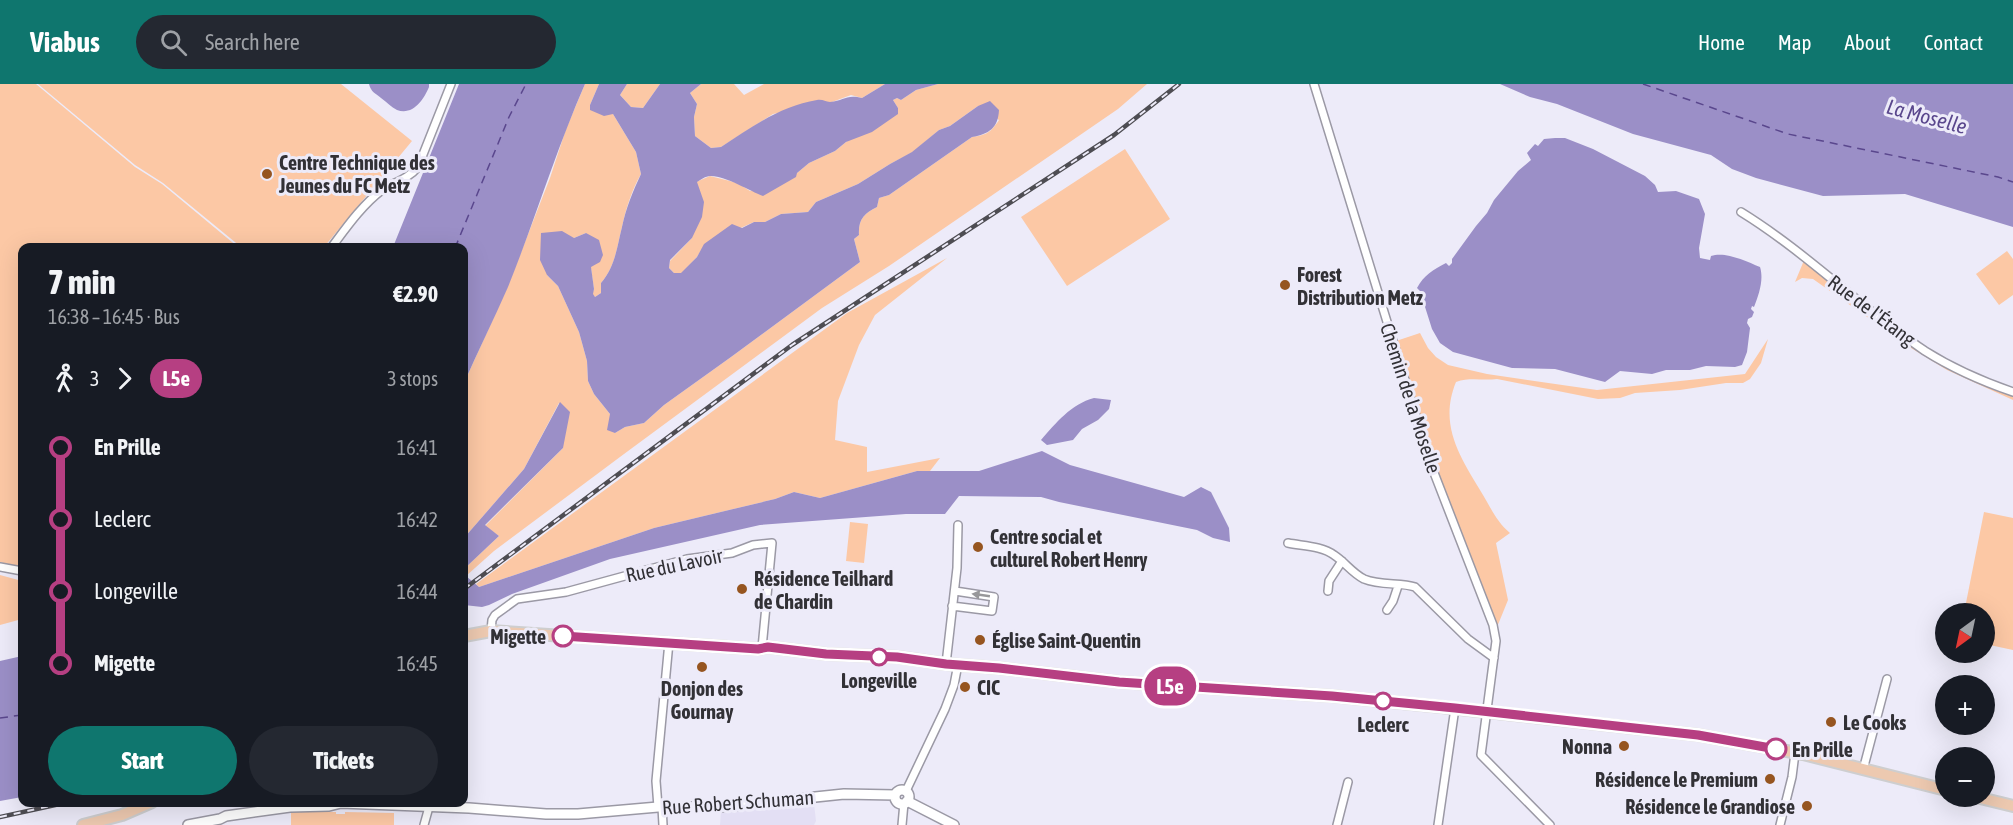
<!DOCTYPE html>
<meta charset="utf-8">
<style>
body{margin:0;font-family:"Asap Condensed",sans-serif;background:#242831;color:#f1f3f6;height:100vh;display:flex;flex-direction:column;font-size:22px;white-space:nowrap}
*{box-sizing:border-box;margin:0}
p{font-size:20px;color:#9ea1a6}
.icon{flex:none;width:33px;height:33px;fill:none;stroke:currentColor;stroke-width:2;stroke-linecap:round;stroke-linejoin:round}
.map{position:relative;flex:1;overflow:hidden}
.side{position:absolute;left:18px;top:159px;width:450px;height:564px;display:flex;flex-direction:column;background:#171b24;border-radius:12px;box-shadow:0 6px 24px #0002}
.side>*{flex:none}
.badge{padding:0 12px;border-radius:20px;font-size:21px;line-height:39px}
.needle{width:39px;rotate:213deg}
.controls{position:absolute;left:1935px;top:519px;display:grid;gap:12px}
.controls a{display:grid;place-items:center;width:60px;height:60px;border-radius:50%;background:#171b24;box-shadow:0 6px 24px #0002;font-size:30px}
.map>.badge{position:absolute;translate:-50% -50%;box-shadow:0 0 0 3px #fff}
.legs{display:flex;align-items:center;gap:9px;height:66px;padding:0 30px;font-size:20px}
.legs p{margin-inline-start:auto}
.head{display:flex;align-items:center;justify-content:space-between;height:102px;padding:0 30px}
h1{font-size:33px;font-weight:800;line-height:45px}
.primary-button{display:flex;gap:12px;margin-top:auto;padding:12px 30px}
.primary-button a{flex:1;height:69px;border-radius:36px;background:#0f766e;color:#fff;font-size:24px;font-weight:800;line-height:69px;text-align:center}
.primary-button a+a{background:#242831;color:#f1f3f6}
ul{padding:0 30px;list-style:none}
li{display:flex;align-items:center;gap:21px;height:72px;font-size:22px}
li i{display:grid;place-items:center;width:9px;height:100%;margin:0 8px;background:currentColor}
li i::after{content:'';width:15px;height:15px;margin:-8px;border:4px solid;border-radius:50%;background:#171b24}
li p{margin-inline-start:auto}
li:first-child i{background:linear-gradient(#0000 50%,currentColor 0)}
li:last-child i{background:linear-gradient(currentColor 50%,#0000 0)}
header{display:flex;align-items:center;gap:36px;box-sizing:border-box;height:84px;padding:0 30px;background:#0f766e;color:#fff}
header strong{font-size:28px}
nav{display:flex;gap:33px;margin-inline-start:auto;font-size:21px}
.search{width:420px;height:54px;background:#242831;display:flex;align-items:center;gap:15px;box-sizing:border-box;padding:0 21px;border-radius:33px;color:#9ea1a6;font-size:22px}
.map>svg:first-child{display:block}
.built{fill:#e3dff4}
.green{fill:#fcc8a5}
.water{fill:#9b8fc7}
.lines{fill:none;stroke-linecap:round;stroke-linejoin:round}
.ferry{stroke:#5a478d;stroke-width:1.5;stroke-dasharray:8 6;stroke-linecap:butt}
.minor-casing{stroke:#9b99a5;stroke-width:10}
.tertiary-casing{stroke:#9b99a5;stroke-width:12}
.primary-casing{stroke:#cececf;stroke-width:14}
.minor{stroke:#fff;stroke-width:7}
.tertiary{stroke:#fff;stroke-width:9}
.primary{stroke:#edc9b0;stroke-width:10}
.rail-casing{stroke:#4e4d53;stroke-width:4.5}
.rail{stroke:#edebf9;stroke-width:2;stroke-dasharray:7;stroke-linecap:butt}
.oneway{fill:#98989a}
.line-1-casing{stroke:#fff;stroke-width:14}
.line-1{stroke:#b63f82;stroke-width:9}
.poi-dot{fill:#965520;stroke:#edebf9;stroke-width:2}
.stop-1-dot{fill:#fff;stroke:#b63f82;stroke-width:3}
.labels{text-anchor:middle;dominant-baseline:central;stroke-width:6;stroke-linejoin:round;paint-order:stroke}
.poi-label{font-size:20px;font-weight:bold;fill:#323136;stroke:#edebf9;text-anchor:start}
.street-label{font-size:20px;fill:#323136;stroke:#edebf9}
.stop-label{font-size:20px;font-weight:bold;fill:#323136;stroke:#edebf9}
.water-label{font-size:21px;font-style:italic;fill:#5a478d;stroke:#edebf9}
</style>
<header>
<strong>Viabus</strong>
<div class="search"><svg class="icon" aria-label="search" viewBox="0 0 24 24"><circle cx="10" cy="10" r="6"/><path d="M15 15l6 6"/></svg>Search here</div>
<nav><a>Home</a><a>Map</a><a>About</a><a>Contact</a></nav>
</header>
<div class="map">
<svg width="2013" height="741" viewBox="0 0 2013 741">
<rect width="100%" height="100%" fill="#edebf9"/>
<!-- built -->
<path class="built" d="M814 720 816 737 814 741H720L721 728Z"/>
<!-- green -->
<path class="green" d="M0 0H36L135 83 162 100 238 163 22 164V484L0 478Z
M38 0H341L412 57 324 163H241L163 99 135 81Z
M585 0H599L590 21 613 30 636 68 641 90C632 106 626 124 622 143 617 163 615 183 601 199V209L595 213 592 210 594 205 586 149 574 154 547 191 558 202 579 248 587 277 588 297 594 310 610 330 615 349 625 343 644 339 664 321 731 273 860 178 854 155 859 151C858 136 864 129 877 123L879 114 889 111 972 53C987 51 991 48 999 36L978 22 950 42 939 46 913 68 890 80 858 100 816 118 808 128 781 130 765 138H754L705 160 697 173 681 190 674 189 669 184 670 177 692 154 699 106 696 98 710 92 738 99 750 107 797 89 809 79 835 67 846 58 898 24 893 16 897 14 901 16 916 6 938 0H1147L1118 25 889 182 822 224 624 370 494 467 466 492 464 485 499 452 485 442 563 364 559 319 524 385 464 454V299L507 204 550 94 566 45Z
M627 0H660L643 24 631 23 620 11Z
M701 0H734L744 11 764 0H885L862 14 851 11 832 18 773 30 721 63 711 64 695 52 694 33 697 20 690 9Z
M1125 65 1170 135 1067 202 1021 133Z
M2007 167 2013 175V211L1999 221 1976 190Z
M947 174 875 231 859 261 838 317 835 356 867 363V388L940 374 930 387H917L820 414 794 408 775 415 654 444 479 503 476 500 847 229Z
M1805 174 1927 268 2013 308V316L1947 286 1911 264 1813 195 1802 194 1795 198Z
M1420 249 1428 264 1436 273 1448 281 1487 290 1597 306 1745 290 1768 255 1761 279 1750 295 1743 299H1726L1680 306 1635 309 1620 314 1598 315 1497 295C1483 297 1470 293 1456 298 1438 342 1461 374 1483 411 1492 426 1497 438 1510 449L1496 459 1508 516 1495 548 1431 381 1393 258Z
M1984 428 2013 434V566L1985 560 1984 530 1964 529Z
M850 438 868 440 864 479 846 477Z
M0 491 22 497V535L0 541Z
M291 727 336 728V730H345V728L394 729V741H291Z"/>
<!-- water -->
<path class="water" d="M369 0H429V3C424 15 413 32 397 26 391 23 387 18 381 14 375 9 371 8 369 0Z
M459 0H585C556 66 535 136 508 203 494 235 478 267 464 299V164L393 163Z
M599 0H627L620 11 631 23 643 24 660 0H701L690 9 697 20 694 33 695 52 711 64 721 63C751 43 781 22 817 16 823 15 825 18 830 18 844 17 846 10 862 14L885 0H938L916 6 901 16 897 14 893 16 898 24V30L872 48 846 58 835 67 809 79 797 89 796 93 763 112C750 107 724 91 710 92 706 92 700 96 697 98L704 118 702 133 692 154 670 176 669 184 674 189H681L697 173 704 160 732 140 742 144 754 138H765L781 130 808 128 816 118 858 100 890 80 912 68 939 46 950 42 978 22 990 17 999 26C998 44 989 50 972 53L889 111 879 114 877 123C864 129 858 136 859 151L854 155 860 178 731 273 664 321 644 339 625 343 615 349 607 346 610 330 594 310 588 297 587 277 579 248 558 202 547 191 540 176 541 149 562 147 574 154 586 149 599 156 603 171 600 178 591 183 594 205 593 210 595 213 601 209V199C615 183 617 163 622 143 626 124 633 107 641 90L636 68 613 30 604 32 590 26V21Z
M1500 0H2013V143L1905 110 1823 112 1756 94 1732 85 1711 71 1633 50 1557 20 1530 13Z
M1555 54H1565L1593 65 1645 92 1655 101 1658 108 1676 107 1699 115 1705 130 1699 164 1700 174 1710 176 1711 172C1725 167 1746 177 1760 183 1764 195 1759 211 1754 223L1752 222 1751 225 1754 228 1752 233 1748 235 1747 239 1750 244 1747 268 1742 281 1735 283 1706 282 1690 286H1666L1652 290 1620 287 1605 298 1555 285 1512 284 1453 268 1440 259 1432 245 1420 207 1417 204C1424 191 1433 186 1446 179L1449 182 1452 179V175L1476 142 1487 129 1494 116 1518 87 1531 76 1527 69 1535 60 1538 62 1544 55Z
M1094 314 1111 316 1109 325 1098 336 1082 345 1073 356 1047 361 1041 356C1056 339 1071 320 1094 314Z
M560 318 570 328 563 364 485 441 499 452 464 485 466 492 479 503 654 444 775 415 794 408 820 414 917 387H979L1042 367 1070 381 1184 413 1201 403 1211 408 1229 444 1230 458 1213 454 1197 446 1059 418 1041 413 959 412 945 430H906L760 441 610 475 512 510 489 521 482 523 464 521V454L524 385Z
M22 572V713L0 717V577Z"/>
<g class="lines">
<!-- ferry -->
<path class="ferry" d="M1643 0 1788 50 1998 93 2013 98
M455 164 509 33 526 0
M0 634 22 631"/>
<defs>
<path id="minor" d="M1314 0 1431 381 1493 541 1496 557 1481 671 1550 741
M1741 128C1806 168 1861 224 1925 267 1952 284 1984 298 2013 308
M331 164C346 144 362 121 382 106 395 98 408 95 418 83L451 0
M1288 459C1303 462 1322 462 1334 471 1345 478 1352 489 1364 495 1381 502 1401 498 1415 503L1468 555 1494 574
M0 483 22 487
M1328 507 1329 497 1342 477
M952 522 992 527 994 513 955 507
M1387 526 1393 517 1398 502
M491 547 492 536 495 531 517 515 566 508 687 475 732 469 753 461 772 459 762 564
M946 580 957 484 958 441
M1863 686 1887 595
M906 707 945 625 954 601 958 580
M658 723 656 697 669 558
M662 723 663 741
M424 741 429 723
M902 741 904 719
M1337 741 1348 698
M1438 741 1455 624
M1780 741 1792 693 1795 669"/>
<path id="tertiary" d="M895 713a7 7 0 1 1 14 0a7 7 0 1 1-14 0Z
M907 717 954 741
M188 741 220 735 226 732 290 723 329 722 341 719 469 724 546 730H578L658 723H720L844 710 895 711"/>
<path id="primary" d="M464 552 491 547 758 565 768 563 826 570 898 573 946 580 999 584 1119 598 1332 612 1442 623 1698 651 1803 670 1946 706
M1972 712 2013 722
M83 741 122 731 152 718"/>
</defs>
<!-- minor casing -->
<use href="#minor" class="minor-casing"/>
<!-- tertiary casing -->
<use href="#tertiary" class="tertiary-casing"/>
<!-- primary casing -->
<use href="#primary" class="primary-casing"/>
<!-- minor -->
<use href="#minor" class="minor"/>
<!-- tertiary -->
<use href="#tertiary" class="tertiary"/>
<!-- primary -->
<use href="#primary" class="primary"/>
<defs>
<path id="rail" d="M464 505 792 261 1114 51 1179 0
M0 733 69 718"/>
</defs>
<!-- rail casing -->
<use href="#rail" class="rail-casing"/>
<!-- rail -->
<use href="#rail" class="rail"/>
</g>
<!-- one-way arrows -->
<defs><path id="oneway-solid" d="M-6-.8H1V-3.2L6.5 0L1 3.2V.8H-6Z" transform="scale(1.5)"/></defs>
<use class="oneway" href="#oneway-solid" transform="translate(981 511) rotate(-172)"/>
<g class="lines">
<defs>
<path id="line-1" d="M563 552 758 565 768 563 826 570 897 573 946 580 999 584 1119 598 1332 612 1455 624 1698 651 1776 665"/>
</defs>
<!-- line-1 casing -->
<use href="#line-1" class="line-1-casing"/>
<!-- line-1 -->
<use href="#line-1" class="line-1"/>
</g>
<!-- markers -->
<g class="poi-dot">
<circle cx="267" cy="90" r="6"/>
<circle cx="1285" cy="201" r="6"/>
<circle cx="978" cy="463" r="6"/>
<circle cx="742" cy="505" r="6"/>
<circle cx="980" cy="556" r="6"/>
<circle cx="702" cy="583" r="6"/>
<circle cx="965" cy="603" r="6"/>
<circle cx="1831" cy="638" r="6"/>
<circle cx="1624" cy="662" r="6"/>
<circle cx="1770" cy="695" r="6"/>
<circle cx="1807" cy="722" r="6"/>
</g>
<g class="stop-1-dot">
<circle cx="563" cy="552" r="10"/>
<circle cx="879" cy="573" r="8"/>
<circle cx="1383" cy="617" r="8"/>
<circle cx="1776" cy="665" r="10"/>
</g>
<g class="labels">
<!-- poi labels -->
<g class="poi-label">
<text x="279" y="78">Centre Technique des<tspan x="279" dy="23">Jeunes du FC Metz</tspan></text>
<text x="1297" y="190">Forest<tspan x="1297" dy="23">Distribution Metz</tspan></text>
<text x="990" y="452">Centre social et<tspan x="990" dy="23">culturel Robert Henry</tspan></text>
<text x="754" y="494">Résidence Teilhard<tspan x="754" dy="23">de Chardin</tspan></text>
<text x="992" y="556">Église Saint-Quentin</text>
<text x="977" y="603">CIC</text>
<text x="702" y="604" text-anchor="middle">Donjon des<tspan x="702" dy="23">Gournay</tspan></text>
<text x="1843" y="638">Le Cooks</text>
<text x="1612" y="662" text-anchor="end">Nonna</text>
<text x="1758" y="695" text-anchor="end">Résidence le Premium</text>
<text x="1795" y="722" text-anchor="end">Résidence le Grandiose</text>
</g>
<!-- street labels -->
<g class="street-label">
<text transform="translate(1872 226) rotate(37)">Rue de l'Étang</text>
<text transform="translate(1411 314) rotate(72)">Chemin de la Moselle</text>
<text transform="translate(674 481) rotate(-12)">Rue du Lavoir</text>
<text transform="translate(738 718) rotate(-4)">Rue Robert Schuman</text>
</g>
<!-- stop labels -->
<g class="stop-label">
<text x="546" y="552" text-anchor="end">Migette</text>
<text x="879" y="596">Longeville</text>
<text x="1383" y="640">Leclerc</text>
<text x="1792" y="665" text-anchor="start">En Prille</text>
</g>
<!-- water labels -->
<g class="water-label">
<text transform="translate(1927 32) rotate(15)">La Moselle</text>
</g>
</g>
</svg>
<div class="controls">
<a><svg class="needle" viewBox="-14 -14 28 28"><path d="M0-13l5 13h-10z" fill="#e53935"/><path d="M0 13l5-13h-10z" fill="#9ea1a6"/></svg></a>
<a>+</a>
<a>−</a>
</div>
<b class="badge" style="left:1170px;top:602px;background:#b63f82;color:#fff">L5e</b>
<section class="side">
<div class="head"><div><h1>7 min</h1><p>16:38 – 16:45 · Bus</p></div><b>€2.90</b></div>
<div class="legs"><svg class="icon" aria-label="walk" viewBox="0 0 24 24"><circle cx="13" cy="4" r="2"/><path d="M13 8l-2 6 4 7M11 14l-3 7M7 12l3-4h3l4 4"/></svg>3<svg class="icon" aria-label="forward" viewBox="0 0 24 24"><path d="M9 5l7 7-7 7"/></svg><b class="badge" style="background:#b63f82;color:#fff">L5e</b><p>3 stops</p></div>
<ul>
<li><i style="color:#b63f82"></i><b>En Prille</b><p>16:41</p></li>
<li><i style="color:#b63f82"></i><span>Leclerc</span><p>16:42</p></li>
<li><i style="color:#b63f82"></i><span>Longeville</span><p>16:44</p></li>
<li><i style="color:#b63f82"></i><b>Migette</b><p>16:45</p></li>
</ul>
<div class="primary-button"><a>Start</a><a>Tickets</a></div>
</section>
</div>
